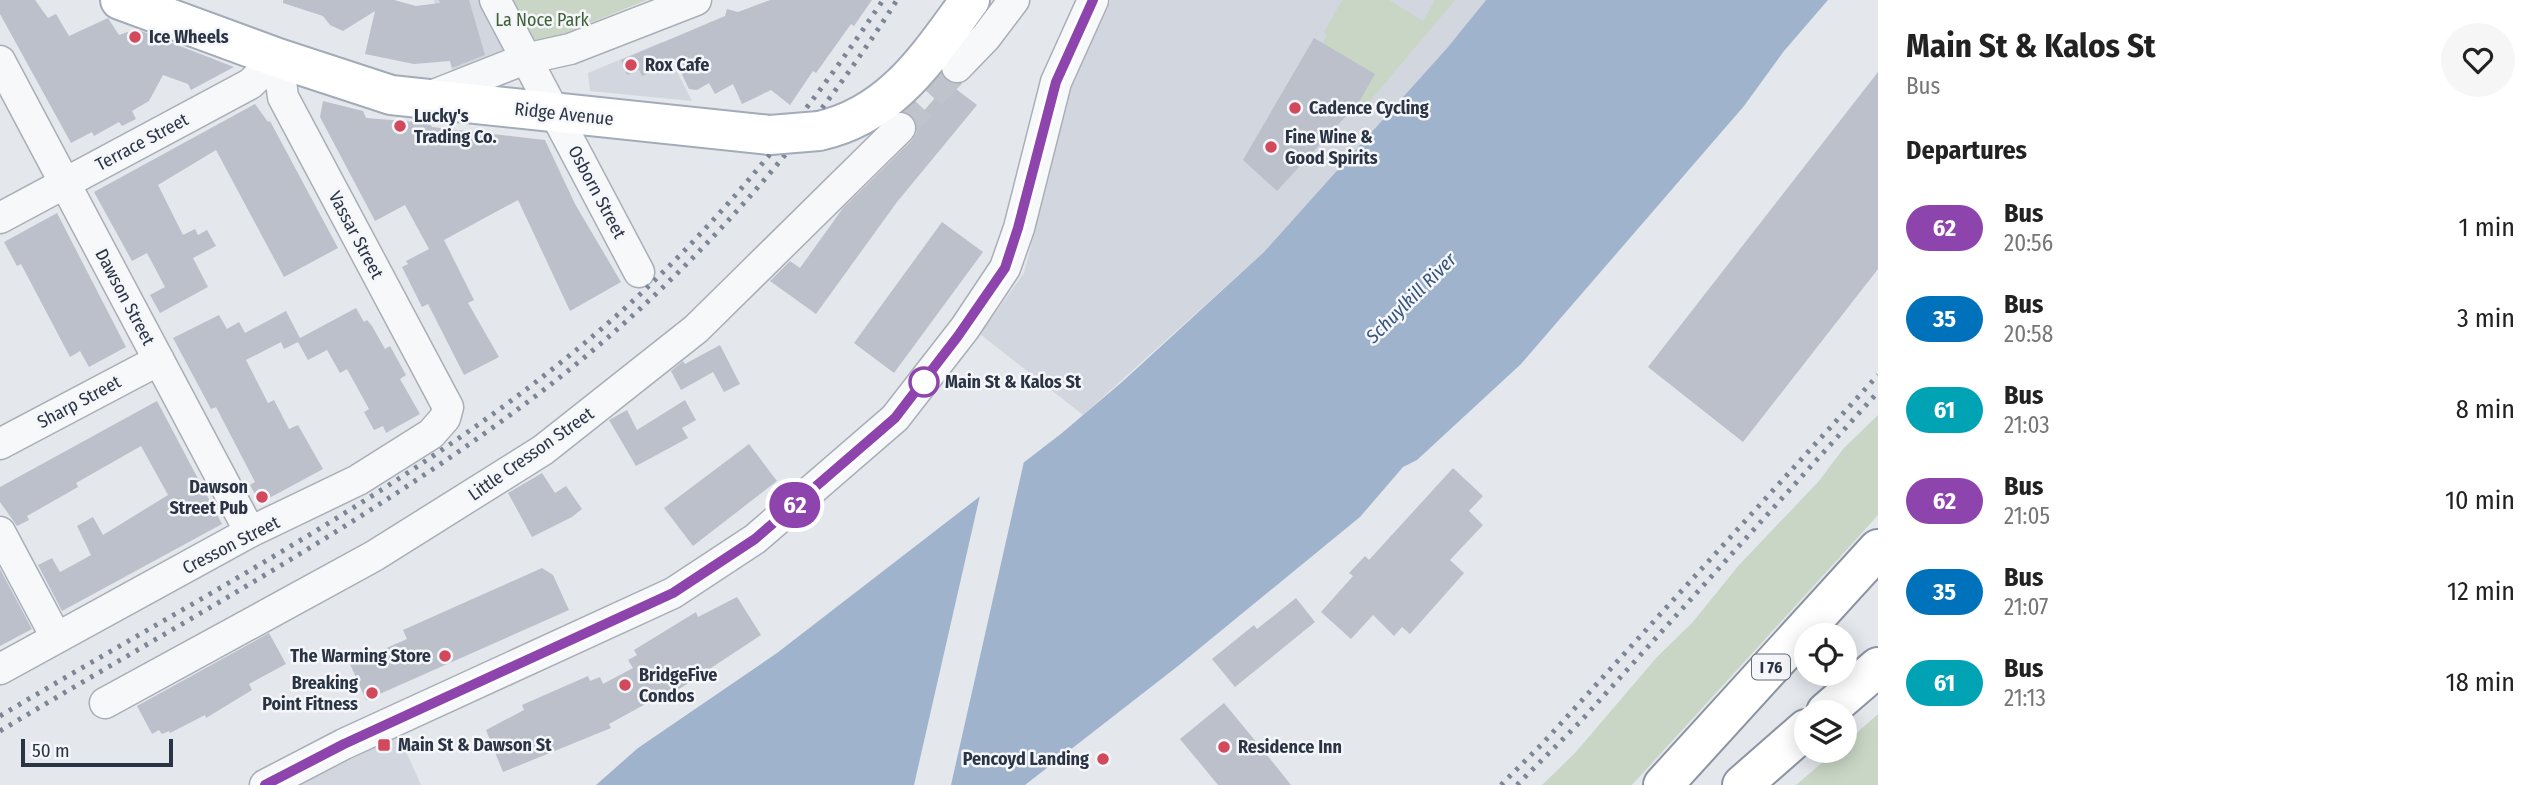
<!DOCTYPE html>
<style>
body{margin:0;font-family:"Fira Sans Condensed",sans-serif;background:#f6f6f6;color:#222;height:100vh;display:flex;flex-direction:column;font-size:26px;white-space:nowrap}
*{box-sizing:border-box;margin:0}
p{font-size:23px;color:#767676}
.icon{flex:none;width:38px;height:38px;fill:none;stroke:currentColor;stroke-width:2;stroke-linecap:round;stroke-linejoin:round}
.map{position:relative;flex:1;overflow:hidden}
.side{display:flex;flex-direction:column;background:#fff;width:665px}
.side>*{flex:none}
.badge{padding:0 14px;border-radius:23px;font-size:24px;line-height:46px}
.buttons{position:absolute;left:1794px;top:623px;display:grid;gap:14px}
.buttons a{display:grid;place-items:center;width:63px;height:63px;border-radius:50%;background:#fff;box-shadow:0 4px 18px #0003;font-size:35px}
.scale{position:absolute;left:21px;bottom:18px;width:152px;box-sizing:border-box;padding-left:7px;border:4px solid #2b3445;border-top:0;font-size:19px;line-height:24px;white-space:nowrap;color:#2b3445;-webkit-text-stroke:5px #f4f6f9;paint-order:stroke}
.map>.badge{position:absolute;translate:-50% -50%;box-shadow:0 0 0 4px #fff}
h2{padding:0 28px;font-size:26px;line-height:63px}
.round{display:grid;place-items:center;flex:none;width:74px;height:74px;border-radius:37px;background:#f6f6f6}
.headline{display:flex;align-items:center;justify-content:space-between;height:119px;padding:0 28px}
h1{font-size:33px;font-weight:700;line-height:52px}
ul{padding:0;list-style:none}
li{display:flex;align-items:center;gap:21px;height:91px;padding:0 28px}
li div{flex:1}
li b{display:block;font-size:26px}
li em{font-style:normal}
li .badge{min-width:77px;font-weight:700;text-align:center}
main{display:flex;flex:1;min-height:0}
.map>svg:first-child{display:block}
.built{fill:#d2d6de}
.green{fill:#c9d6c5}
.water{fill:#9fb4cc}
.pier{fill:#e4e7ec}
.building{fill:#bbc0ca}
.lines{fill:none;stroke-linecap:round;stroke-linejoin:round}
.minor-tunnel{stroke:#bfc3cb;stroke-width:30;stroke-dasharray:30 15;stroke-linecap:butt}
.minor-casing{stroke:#a9aeb7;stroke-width:33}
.major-casing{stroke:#a3abb8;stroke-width:42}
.highway-casing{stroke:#8b94a3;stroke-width:42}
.minor{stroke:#f7f8fa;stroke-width:30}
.major{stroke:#fff;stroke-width:38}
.highway{stroke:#fff;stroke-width:38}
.rail{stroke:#7d8696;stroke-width:5;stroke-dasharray:3.5 7;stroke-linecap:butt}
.major-bridge-casing{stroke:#a3abb8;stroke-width:42;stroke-linecap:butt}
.major-bridge{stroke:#fff;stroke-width:38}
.line-casing{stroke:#fff;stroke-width:16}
.line{stroke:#8e44ad;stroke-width:10}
.poi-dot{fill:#d1495b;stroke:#f4f6f9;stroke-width:2.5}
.stop-dot{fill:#fff;stroke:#8e44ad;stroke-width:3.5}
.labels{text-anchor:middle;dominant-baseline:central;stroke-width:5;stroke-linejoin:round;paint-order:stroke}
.shield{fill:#f4f6f9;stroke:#676e7b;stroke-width:2}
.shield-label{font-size:16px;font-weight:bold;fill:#2b3445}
.park-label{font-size:18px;fill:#3f6138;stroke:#f4f6f9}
.poi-label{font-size:18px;font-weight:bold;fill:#2b3445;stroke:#f4f6f9;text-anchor:start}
.street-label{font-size:18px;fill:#2b3445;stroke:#f4f6f9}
.stop-label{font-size:18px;font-weight:bold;fill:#2b3445;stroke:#f4f6f9;text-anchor:start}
.water-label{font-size:19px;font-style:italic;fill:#34527a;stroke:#f4f6f9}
</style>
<main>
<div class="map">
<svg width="1878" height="785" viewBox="0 0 1878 785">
<rect width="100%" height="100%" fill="#e4e7ec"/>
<!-- built -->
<path class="built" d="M434 0H482L506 53 454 78Z
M1111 0H1486L1448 47 1264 252 1083 415 980 334 1024 273 1070 90Z
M662 42 692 101 590 91 588 73Z
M399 736 421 785H299L329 770Z"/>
<!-- green -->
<path class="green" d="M509 0H647L545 41 534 42Z
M1342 0H1389L1423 21 1435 0H1455L1365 107 1359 102 1323 43 1327 35 1324 32Z
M1878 415V515L1870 524 1632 785H1542L1575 753 1657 657 1692 623 1739 565 1819 481 1843 449Z
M1878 714V785H1796L1836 751H1844L1845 743Z"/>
<!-- water -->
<path class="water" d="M1486 0H1828L1784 51 1744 106 1521 364 1417 460 1403 467 1360 517 1178 666 1025 785H944L952 779 948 773 932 785H596L638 748 777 653 1062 433 1122 382 1264 252 1448 47Z"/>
<!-- pier -->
<path class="pier" d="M1025 457 951 785H940L947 778 938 785H914L981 491Z"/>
<!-- building -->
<path class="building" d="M0 0H35L48 18 56 14 69 36 108 18 119 35 136 29 234 67 191 90 188 84 163 75 149 101 132 111 136 119 122 126 119 122 94 136 92 132 71 143 0 14Z
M283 0H394L416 6 440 3 439 0H469L485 55 452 68 450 61 414 64 365 54 375 11 343 31 330 25 323 16 283 3Z
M770 0H872L854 26 851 24 816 73 813 71 790 105 771 90 742 104 733 84 715 94 709 83 697 90 689 89 676 62 642 76 639 70 627 75 621 60 725 16 727 9 738 12Z
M1314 38 1375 74 1359 102 1277 191 1243 160Z
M1878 72V269L1743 442 1648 367Z
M948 83 977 105 897 202 816 314 770 281 790 261 800 268 843 208 912 140 917 132 915 121Z
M323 101 363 111 366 118 429 123 432 127 545 140 575 204 621 282 570 311 518 200 444 240 474 300 468 303 499 357 464 375 428 304 422 307 402 267 408 264 406 261 429 249 405 205 375 221 320 117Z
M255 104 268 122 270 121 338 248 284 277 216 150 158 185 183 235 195 229 198 235 207 230 216 246 193 258 208 287 160 313 150 295 165 287 147 253 132 261 94 192Z
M57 213 126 347 89 367 80 351 70 357 21 264 17 266 4 242Z
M942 222 983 252 894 373 854 343Z
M356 308 364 322 367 320 372 326 385 349 390 346 406 375 400 379 420 414 386 433 383 426 374 430 364 412 369 409 347 369 340 373 327 350 308 360 298 342 284 349 281 342 246 360 268 403 274 400 289 429 298 425 323 469 260 503 250 485 255 482 216 407 211 409 173 338 219 315 227 329 239 322 245 333 286 311 300 338Z
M720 345 740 384 724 392 713 372 681 390 671 371 683 361 685 364Z
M685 400 696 420 682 428 688 438 636 466 609 420 627 410 637 430Z
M157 401 222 524 62 611 38 565 52 558 60 572 75 564 91 555 77 526 93 517 103 535 168 495 141 446 76 483 78 487 27 516 29 520 17 526 0 502V487Z
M749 444 777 481 693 546 664 508Z
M1453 468 1483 496 1469 511 1483 525 1450 560 1464 573 1410 634 1402 627 1394 636 1373 615 1351 639 1321 612 1353 576 1349 573 1365 556 1369 560Z
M542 473 555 493 566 486 582 509 572 517 532 537 508 493Z
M542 568 553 575 569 610 366 700 350 664 407 639 403 630Z
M0 569 32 629 0 646Z
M737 597 761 635 664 699 662 695 609 724 611 728 503 772 486 730 524 710 522 705 588 676 590 681 600 677 603 684 633 668 628 660 637 655 634 650 696 612 698 617Z
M1296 598 1315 622 1235 687 1212 659 1254 625 1257 629Z
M269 633 286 664 249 684 252 690 206 718 205 715 170 733 169 731 162 734 159 730 152 734 137 706Z
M1224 703 1267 755 1291 785H1218L1180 739Z"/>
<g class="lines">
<!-- minor-tunnel -->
<path class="minor-tunnel" d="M900 128 957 67"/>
<defs>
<path id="minor" d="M495 0 639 272
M0 61 250 532
M957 67 986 37 1014 0
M426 98 525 59 570 49 696 0
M0 218 250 84 278 58
M0 444 159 360
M0 532 56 637
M0 669 250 532 358 480 431 434 445 418 448 407 283 97 278 58
M105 703 374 556 543 450 696 329 900 128
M265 785 344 744 673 593 755 539 895 418 965 328 1005 268 1019 228 1056 82 1093 0"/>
<path id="major" d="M120 0 278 58 391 95 770 135
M819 131C892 115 928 57 970 0"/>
<path id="highway" d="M1826 712 1878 667
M1663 785 1878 549
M1742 785 1806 729"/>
</defs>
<!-- minor casing -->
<use href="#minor" class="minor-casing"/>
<!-- major casing -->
<use href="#major" class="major-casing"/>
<!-- highway casing -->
<use href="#highway" class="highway-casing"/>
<!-- minor -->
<use href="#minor" class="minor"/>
<!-- major -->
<use href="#major" class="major"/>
<!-- highway -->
<use href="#highway" class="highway"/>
<!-- rail -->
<path class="rail" d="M0 716C201 596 414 487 593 336 706 241 802 122 883 0
M0 731C178 624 362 526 529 401 675 292 800 153 897 0
M1501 785 1544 742 1878 375
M1517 785 1580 722 1878 392"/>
<defs>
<path id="major-bridge" d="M770 135 819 131"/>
</defs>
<!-- major-bridge casing -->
<use href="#major-bridge" class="major-bridge-casing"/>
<!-- major-bridge -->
<use href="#major-bridge" class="major-bridge"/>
</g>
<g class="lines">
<defs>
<path id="line" d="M265 785 344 744 673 593 755 539 895 418 958 336 1005 268 1018 228 1056 82 1093 0"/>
</defs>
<!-- line casing -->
<use href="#line" class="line-casing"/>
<!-- line -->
<use href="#line" class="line"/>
</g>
<!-- markers -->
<g class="poi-dot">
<circle cx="135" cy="37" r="7"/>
<circle cx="631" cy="65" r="7"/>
<circle cx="1295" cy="108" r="7"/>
<circle cx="400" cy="126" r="7"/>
<circle cx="1271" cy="147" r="7"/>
<circle cx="262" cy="497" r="7"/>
<circle cx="445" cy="656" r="7"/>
<circle cx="625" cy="685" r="7"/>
<circle cx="372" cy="693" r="7"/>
<rect x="377" y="738" width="14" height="14" rx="3.5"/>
<circle cx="1224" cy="747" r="7"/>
<circle cx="1103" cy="759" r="7"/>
</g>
<circle class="stop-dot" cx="924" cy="382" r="14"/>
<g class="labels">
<!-- shield labels -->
<rect class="shield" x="1752" y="654.5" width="38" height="25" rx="5"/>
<g class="shield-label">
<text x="1771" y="667">I 76</text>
</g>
<!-- park labels -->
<g class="park-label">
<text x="542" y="20">La Noce Park</text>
</g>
<!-- poi labels -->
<g class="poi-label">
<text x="149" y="37">Ice Wheels</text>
<text x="645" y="65">Rox Cafe</text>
<text x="1309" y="108">Cadence Cycling</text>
<text x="414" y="116">Lucky's<tspan x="414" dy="21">Trading Co.</tspan></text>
<text x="1285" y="137">Fine Wine &amp;<tspan x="1285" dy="21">Good Spirits</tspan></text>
<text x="248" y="487" text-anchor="end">Dawson<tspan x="248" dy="21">Street Pub</tspan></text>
<text x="431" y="656" text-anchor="end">The Warming Store</text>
<text x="639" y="675">BridgeFive<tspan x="639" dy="21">Condos</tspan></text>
<text x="358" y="683" text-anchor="end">Breaking<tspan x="358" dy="21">Point Fitness</tspan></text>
<text x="398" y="745">Main St &amp; Dawson St</text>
<text x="1238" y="747">Residence Inn</text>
<text x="1089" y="759" text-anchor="end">Pencoyd Landing</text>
</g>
<!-- street labels -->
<g class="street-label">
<text transform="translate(564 114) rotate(6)">Ridge Avenue</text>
<text transform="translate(142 142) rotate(-28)">Terrace Street</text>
<text transform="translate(597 192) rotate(62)">Osborn Street</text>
<text transform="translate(356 235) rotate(62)">Vassar Street</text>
<text transform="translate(125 297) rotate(62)">Dawson Street</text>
<text transform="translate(79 402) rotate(-28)">Sharp Street</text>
<text transform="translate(531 454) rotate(-35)">Little Cresson Street</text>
<text transform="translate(231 545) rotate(-27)">Cresson Street</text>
</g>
<!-- stop labels -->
<g class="stop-label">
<text x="945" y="382">Main St &amp; Kalos St</text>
</g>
<!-- water labels -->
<g class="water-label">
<text transform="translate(1411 298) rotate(-45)">Schuylkill River</text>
</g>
</g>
</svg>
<div class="buttons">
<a><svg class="icon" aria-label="locate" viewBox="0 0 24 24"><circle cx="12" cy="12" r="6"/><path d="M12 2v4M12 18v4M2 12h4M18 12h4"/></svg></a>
<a><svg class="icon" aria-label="layers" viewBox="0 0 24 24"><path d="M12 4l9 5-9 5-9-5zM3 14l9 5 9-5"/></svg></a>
</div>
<div class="scale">50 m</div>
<b class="badge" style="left:795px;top:505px;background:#8e44ad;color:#fff">62</b>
</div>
<section class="side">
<div class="headline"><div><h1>Main St &amp; Kalos St</h1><p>Bus</p></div><a class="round"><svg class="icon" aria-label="heart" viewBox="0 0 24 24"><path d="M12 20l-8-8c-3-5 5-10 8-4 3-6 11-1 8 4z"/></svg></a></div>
<h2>Departures</h2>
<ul>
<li><span class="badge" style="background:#8e44ad;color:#fff">62</span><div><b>Bus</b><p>20:56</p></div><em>1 min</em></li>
<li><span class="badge" style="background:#0072bc;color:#fff">35</span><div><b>Bus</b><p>20:58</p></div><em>3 min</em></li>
<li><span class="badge" style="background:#00a3b4;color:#fff">61</span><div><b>Bus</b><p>21:03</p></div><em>8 min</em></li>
<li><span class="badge" style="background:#8e44ad;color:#fff">62</span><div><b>Bus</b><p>21:05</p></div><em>10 min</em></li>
<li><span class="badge" style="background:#0072bc;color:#fff">35</span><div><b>Bus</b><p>21:07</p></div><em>12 min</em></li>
<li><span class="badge" style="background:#00a3b4;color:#fff">61</span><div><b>Bus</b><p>21:13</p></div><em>18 min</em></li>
</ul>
</section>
</main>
